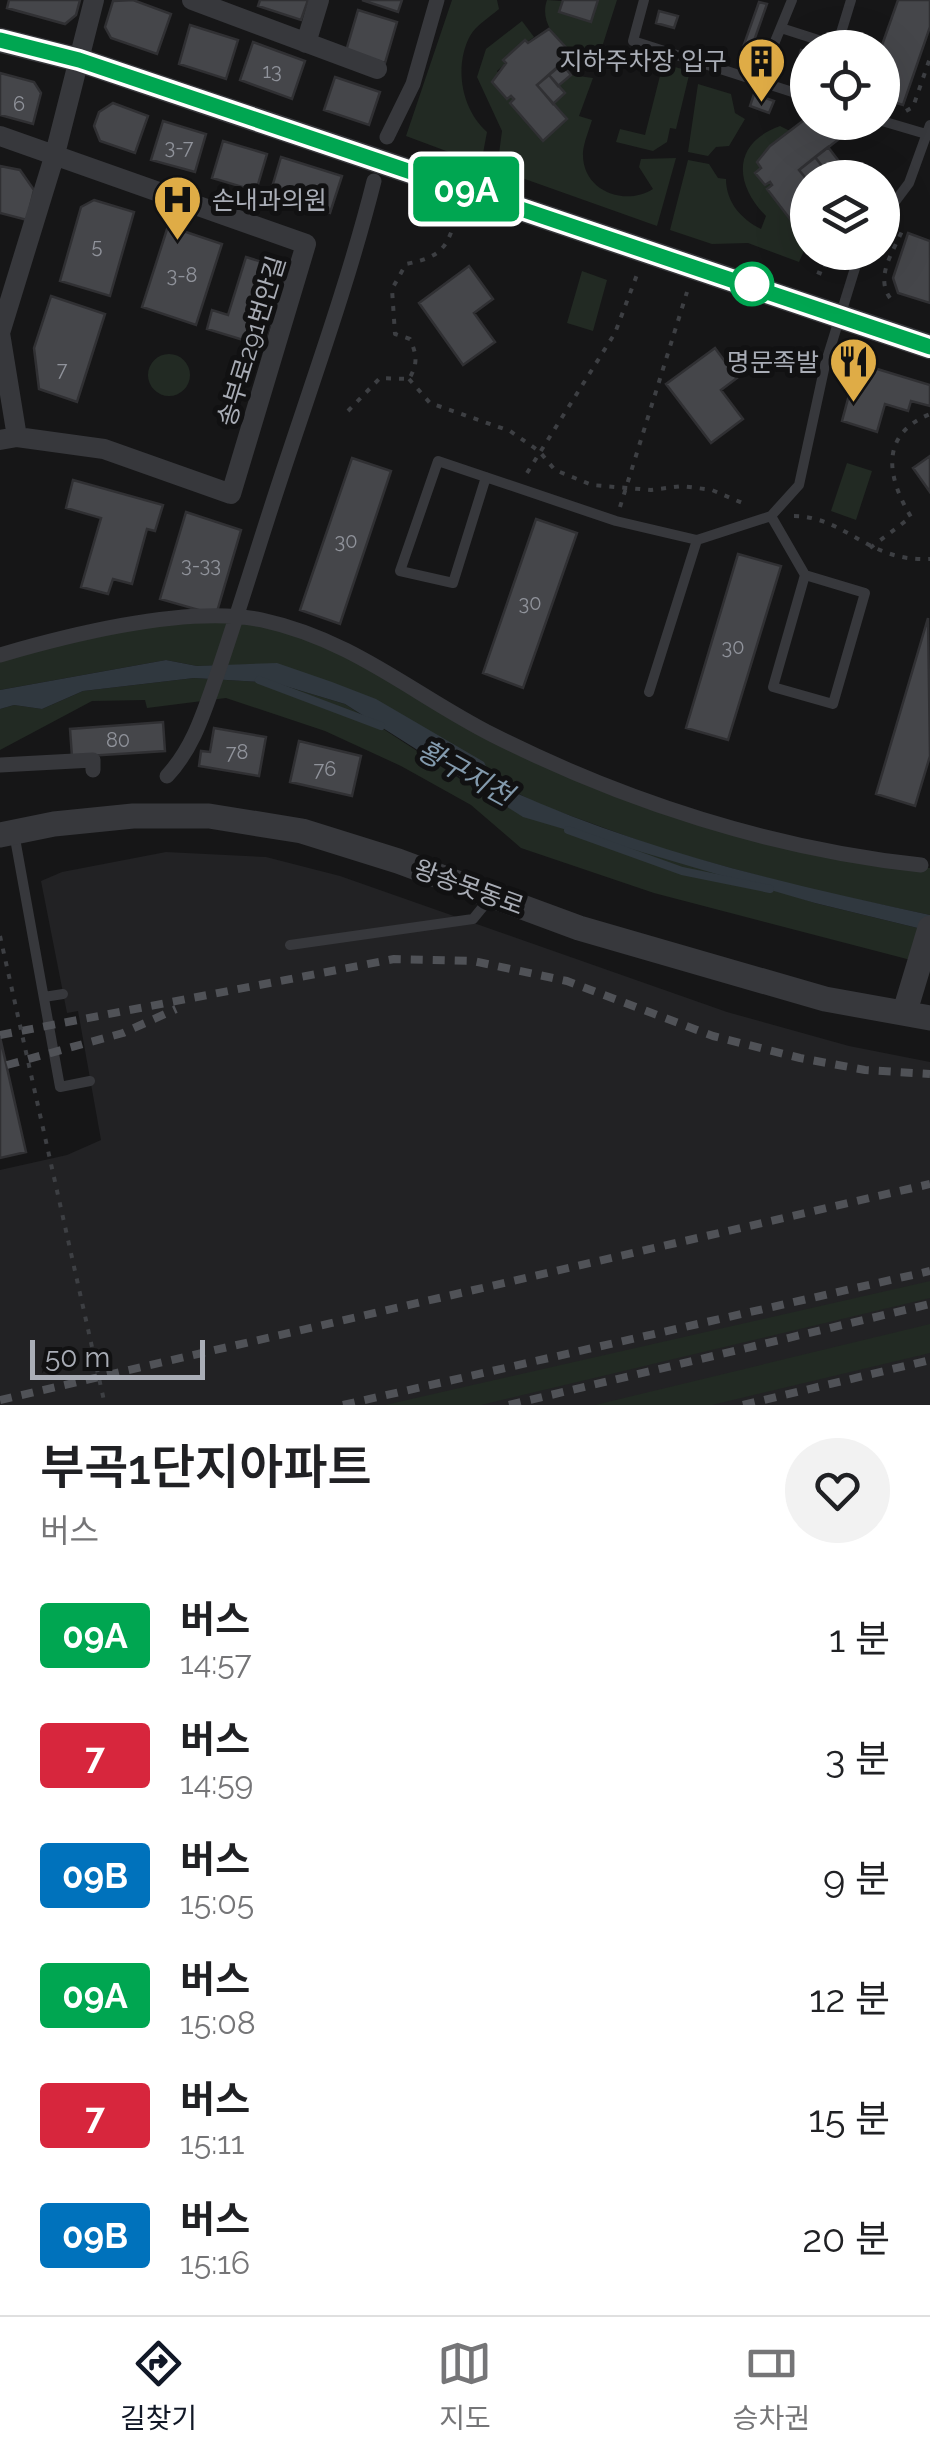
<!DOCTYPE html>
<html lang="ko">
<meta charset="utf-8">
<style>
body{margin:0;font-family:Raleway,"Noto Sans KR",sans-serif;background:#f2f2f2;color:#202124;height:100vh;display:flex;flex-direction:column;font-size:38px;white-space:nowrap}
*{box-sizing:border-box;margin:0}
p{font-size:32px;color:#757577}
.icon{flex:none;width:55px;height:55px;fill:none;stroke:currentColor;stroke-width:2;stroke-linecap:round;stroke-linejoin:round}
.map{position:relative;height:1405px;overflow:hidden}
.side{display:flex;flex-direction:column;background:#fff;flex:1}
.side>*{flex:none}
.badge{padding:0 20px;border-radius:8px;font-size:35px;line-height:65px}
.fabs{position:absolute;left:790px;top:30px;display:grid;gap:20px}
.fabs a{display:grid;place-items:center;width:110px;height:110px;border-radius:50%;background:#fff;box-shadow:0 10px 40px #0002;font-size:50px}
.scale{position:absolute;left:30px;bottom:25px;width:175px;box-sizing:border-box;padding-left:10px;border:5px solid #a9adb6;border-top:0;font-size:28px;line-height:35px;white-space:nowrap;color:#a9adb6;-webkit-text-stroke:8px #111112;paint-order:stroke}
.map>.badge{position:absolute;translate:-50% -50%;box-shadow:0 0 0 5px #fff}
.round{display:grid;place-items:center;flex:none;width:105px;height:105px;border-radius:52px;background:#f2f2f2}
.overview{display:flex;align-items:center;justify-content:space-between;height:170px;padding:0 40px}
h1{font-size:48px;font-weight:600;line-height:75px}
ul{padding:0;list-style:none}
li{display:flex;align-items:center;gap:30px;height:120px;padding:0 40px}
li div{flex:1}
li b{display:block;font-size:38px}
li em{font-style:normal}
li .badge{min-width:110px;font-weight:700;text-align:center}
.tabs{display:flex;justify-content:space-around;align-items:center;height:140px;border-top:2px solid #e0e0e0;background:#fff;font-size:28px;color:#757577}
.tabs a{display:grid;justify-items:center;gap:5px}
.tabs .on{color:#111827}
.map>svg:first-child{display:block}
.built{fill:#222224}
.green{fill:#222a23}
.water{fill:#30383f}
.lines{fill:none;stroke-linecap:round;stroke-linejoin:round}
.stream{stroke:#30383f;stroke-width:8}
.building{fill:#45464a;stroke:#303033;stroke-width:2.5}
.path{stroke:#3d3f43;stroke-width:4;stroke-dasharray:5 8;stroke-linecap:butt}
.service{stroke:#37383c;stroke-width:10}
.pedestrian{stroke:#37383c;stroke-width:15}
.minor{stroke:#37383c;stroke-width:20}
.tertiary{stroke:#37383c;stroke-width:25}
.rail{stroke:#505257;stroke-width:8;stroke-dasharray:12 10;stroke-linecap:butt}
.path-bridge{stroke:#3d3f43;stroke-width:4;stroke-dasharray:5 8;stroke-linecap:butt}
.line-casing{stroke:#fff;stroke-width:22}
.line{stroke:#00a651;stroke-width:15}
.stop-dot{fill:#fff;stroke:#00a651;stroke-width:5}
.labels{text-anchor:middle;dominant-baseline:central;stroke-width:10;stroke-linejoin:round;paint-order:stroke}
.number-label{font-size:20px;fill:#90939b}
.poi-label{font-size:25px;fill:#a9adb6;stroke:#111112;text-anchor:end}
.street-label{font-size:25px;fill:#a9adb6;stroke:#111112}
.water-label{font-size:28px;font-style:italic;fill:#839aad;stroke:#111112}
</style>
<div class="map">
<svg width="930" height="1405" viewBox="0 0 930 1405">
<rect width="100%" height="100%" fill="#161617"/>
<!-- built -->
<path class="built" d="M166 852 266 857 340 876 727 1012 849 1046 930 1062V1405H0V1170L67 1155 101 1140 78 1011 67 1013 41 881 62 872Z"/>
<!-- green -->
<path class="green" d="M452 0H497L499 9C490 17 476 25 470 36 454 66 461 109 487 132L481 164 406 136Z
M547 0 562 1 560 12 598 0H617L595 69C575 56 536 31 547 0Z
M522 21 534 37 504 59 506 63 497 71 514 99 511 103 544 140 567 120 553 104 565 93 558 86 571 75 593 78 579 116 592 120C589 130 584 142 583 152 581 191 625 207 653 189L639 167 641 159 676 158 657 226 497 169 502 131 477 77 486 49Z
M663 64 690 71 676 129 670 128 667 142 653 151 616 142 620 129 645 135Z
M698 84 731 94 735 113 745 119 729 146 716 147 708 156 688 152Z
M780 126 790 131 757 162 761 168 756 173 765 185 770 182 772 185 768 189 804 235 807 232V244L799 262 748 243 712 244 670 230 688 160 709 164 718 178 726 179C726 202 741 219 761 229L766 216C734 184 732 143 780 126Z
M582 271 607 280 593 331 567 323Z
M148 375a21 21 0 1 1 42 0a21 21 0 1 1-42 0Z
M847 463 872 471 856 520 831 511Z
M239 618 329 643 491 734 617 791 786 842 930 868V915L808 889 665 850 538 804 277 664 197 666 166 660 0 690V655L93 632Z
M194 678 275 683 345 704 477 790 815 903 930 931V965L654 893 521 848 471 805 401 766 325 731 226 698 147 708 145 700 92 701 0 750V709L14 705 42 709 83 691Z
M930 1281V1298L481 1405H385Z
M930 1324V1353L712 1405H595Z"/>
<!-- water -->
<path class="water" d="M166 660 197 666 277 663 332 682 376 699 484 762 494 783C632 848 781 883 930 915V931L815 903 523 817 345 704 275 683 194 678 83 691 42 709 14 705 0 709V690Z"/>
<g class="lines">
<!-- stream -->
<path class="stream" d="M259 680 381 726
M568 830 682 871 770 889"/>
</g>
<!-- building -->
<path class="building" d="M9 0H80L76 15 65 24 7 8Z
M133 0 171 14 157 54 111 38 105 27 113 1Z
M260 0H308L301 20 258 6Z
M362 0H402L398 12Z
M598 0 591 22 559 12 563 0Z
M898 0H930V27L903 105 890 101V94L882 92 881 48Z
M759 2 767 4 750 52 742 50Z
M358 10 397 22 385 63 346 51Z
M659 11 678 16 674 28 656 23Z
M190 25 238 40 226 79 179 64Z
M549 29 572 54 537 85 567 119 543 141 510 103 514 99 511 96 507 99 492 82 506 63 503 60 525 40 528 43Z
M253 42 305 61 292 99 240 80Z
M801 50 808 52V75L795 71Z
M562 64 571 75 558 86 549 75Z
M0 73 34 82 41 93 33 124 0 115Z
M549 75 565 93 553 104 537 85Z
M335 77 380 92 369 125 324 110Z
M754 94 774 101 769 113 750 106Z
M113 103 148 116 135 153 100 141 94 126 99 112Z
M808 117V122H827L839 139 799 170 808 181V232L803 236 767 189 772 185 770 182 765 185 755 173 761 168 757 162 770 146Z
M163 121 206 134 195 172 151 160Z
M223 141 267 154 256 191 212 178Z
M828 147 838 160 825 170 815 157Z
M281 157 342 176 330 213 270 194Z
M815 157 825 170 830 178H808V181L799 170Z
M0 166 20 170 34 190 27 220 0 213Z
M94 200 134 212 110 296 60 281 81 207Z
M168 226 222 244 196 325 142 307Z
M908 233 930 241V303L898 293 893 278Z
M246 257 278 267 284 280 263 346 207 329 212 310 228 315Z
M469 266 493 299 474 313 495 342 463 365 419 303Z
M51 296 105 314 77 402 39 389 34 348Z
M715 348 737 378 721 390 743 419 711 443 666 384Z
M864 365 930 385V406L911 401 908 411 885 404 877 432 842 421 856 369Z
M930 456V492L913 468Z
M352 458 391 471 340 624 300 610Z
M73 480 163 505 155 531 147 529 132 584 113 579 108 594 81 587 101 518 66 508Z
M186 512 241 530 216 615 160 599Z
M536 519 577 533 523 688 483 673Z
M738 554 781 566 728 740 686 728Z
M928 618 930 756 915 806 876 794Z
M163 722 165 751 72 757 70 729Z
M214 728 266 737 259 776 199 766 201 751 210 752Z
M299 741 361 756 352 796 290 782Z
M0 1037 26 1152 0 1158Z"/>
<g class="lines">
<!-- path -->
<path class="path" d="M906 111 913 107 930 58
M817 272 822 274 830 252
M890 298C875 277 893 252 902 231
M409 379 430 403 510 431 539 451 555 470 592 485 651 490 682 486 712 490 747 505
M348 411 380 378 409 379C418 364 417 355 410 339L395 334 392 289 406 264C440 257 448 249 456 215
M527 473 615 333 638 272
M620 507 687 292
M794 516C847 517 867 562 930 559
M870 548 911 517C887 477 879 435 930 414"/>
<!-- service -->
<path class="service" d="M644 0 633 41 808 97
M781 28 837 46 851 0
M758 83 792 0
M882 121 926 134
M882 219 909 183 930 125
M486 477 453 583 400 571 438 461 616 521 697 540 771 516 799 485 825 365 860 252
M771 516 805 575 865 593 833 704 773 687 805 575
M649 692 697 540
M14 833 60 1087 90 1081
M290 945 473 919 491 897
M44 997 63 994"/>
<!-- pedestrian -->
<path class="pedestrian" d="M387 137 413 84 437 0
M0 655C72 634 188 605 262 620 354 640 414 695 493 735 626 802 773 849 921 865
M0 765 93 760V770
M167 776C194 747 204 711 217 675 236 619 253 564 271 508 306 399 346 292 374 181"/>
<!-- minor -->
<path class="minor" d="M192 0 377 69
M306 43 319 0
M0 136 306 244 231 494 104 449 17 437
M0 440 17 437 0 333 55 154 94 0"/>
<!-- tertiary -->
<path class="tertiary" d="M0 40 79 60 930 347
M0 835 54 824 133 816H209L302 831 398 861 579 928 825 999 930 1018
M905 1011 930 928"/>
<!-- rail -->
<path class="rail" d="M0 1035 394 959 473 961 567 981 713 1036 800 1058 865 1070 930 1074
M7 1065 123 1033 176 1009
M0 1400 930 1184
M343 1405 930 1271
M509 1405 930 1304
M743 1405 930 1360"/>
<!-- path-bridge -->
<path class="path-bridge" d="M0 936 105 1405"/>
</g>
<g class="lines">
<defs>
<path id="line" d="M0 40 79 60 930 347"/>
</defs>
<!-- line casing -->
<use href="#line" class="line-casing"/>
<!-- line -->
<use href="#line" class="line"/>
</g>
<!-- icons -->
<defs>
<symbol id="building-pin" viewBox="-11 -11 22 30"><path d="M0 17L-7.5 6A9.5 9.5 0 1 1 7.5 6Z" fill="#dfac46" stroke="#111112"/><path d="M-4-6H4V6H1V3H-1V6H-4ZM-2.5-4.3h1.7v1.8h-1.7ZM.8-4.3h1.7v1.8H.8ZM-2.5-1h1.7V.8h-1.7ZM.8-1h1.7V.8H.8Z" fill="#111"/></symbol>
<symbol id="hospital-pin" viewBox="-11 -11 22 30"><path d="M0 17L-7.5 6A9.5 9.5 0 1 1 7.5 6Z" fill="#dfac46" stroke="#111112"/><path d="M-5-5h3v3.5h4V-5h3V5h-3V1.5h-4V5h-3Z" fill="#111"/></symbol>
<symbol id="restaurant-pin" viewBox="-11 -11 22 30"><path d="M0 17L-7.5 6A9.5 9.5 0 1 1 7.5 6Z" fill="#dfac46" stroke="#111112"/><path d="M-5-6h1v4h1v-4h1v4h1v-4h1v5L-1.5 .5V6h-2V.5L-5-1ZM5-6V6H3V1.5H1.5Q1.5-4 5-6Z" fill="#111"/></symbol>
</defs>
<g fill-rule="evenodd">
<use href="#building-pin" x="734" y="34" width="55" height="75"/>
<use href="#hospital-pin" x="150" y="172" width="55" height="75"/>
<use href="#restaurant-pin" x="826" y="334" width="55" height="75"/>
</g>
<!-- markers -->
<circle class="stop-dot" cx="752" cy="284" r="20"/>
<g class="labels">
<!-- number labels -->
<g class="number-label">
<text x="272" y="71">13</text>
<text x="19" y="104">6</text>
<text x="179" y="147">3-7</text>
<text x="97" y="246">5</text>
<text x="182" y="275">3-8</text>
<text x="62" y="369">7</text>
<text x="346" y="541">30</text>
<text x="201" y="565">3-33</text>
<text x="530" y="603">30</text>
<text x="733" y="647">30</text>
<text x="118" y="740">80</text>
<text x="237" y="752">78</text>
<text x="325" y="769">76</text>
</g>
<!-- poi labels -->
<g class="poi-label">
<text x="727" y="61">지하주차장 입구</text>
<text x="212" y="200" text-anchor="start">손내과의원</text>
<text x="819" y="362">명문족발</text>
</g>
<!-- street labels -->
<g class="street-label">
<text transform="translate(251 341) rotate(-73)">송부로291번안길</text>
<text transform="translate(469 887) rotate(20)">왕송못동로</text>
</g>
<!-- water labels -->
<g class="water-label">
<text transform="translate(465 773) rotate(29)">황구지천</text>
</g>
</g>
</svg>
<div class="fabs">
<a><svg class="icon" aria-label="locate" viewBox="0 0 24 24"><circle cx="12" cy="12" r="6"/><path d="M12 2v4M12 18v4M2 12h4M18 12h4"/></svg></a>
<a><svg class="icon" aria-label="layers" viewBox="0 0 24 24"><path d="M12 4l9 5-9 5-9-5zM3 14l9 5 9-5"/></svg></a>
</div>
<div class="scale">50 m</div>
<b class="badge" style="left:466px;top:189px;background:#00a651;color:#fff">09A</b>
</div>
<section class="side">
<div class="overview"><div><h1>부곡1단지아파트</h1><p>버스</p></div><a class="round"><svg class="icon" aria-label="heart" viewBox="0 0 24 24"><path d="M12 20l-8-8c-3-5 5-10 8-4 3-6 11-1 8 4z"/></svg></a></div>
<ul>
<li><span class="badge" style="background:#00a651;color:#fff">09A</span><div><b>버스</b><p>14:57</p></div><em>1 분</em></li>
<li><span class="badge" style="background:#d7263d;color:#fff">7</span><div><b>버스</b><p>14:59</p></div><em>3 분</em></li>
<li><span class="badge" style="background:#0072bc;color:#fff">09B</span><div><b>버스</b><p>15:05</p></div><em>9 분</em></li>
<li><span class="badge" style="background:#00a651;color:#fff">09A</span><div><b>버스</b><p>15:08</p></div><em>12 분</em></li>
<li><span class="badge" style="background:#d7263d;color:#fff">7</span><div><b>버스</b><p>15:11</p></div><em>15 분</em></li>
<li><span class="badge" style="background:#0072bc;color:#fff">09B</span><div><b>버스</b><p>15:16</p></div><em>20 분</em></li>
</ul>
</section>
<nav class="tabs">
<a class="on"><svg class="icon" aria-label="directions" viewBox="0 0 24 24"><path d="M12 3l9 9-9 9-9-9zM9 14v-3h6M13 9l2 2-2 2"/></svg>길찾기</a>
<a><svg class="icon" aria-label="map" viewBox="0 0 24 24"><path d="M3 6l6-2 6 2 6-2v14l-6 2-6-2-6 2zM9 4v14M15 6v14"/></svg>지도</a>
<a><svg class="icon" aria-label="tickets" viewBox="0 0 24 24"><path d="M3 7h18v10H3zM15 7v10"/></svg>승차권</a>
</nav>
